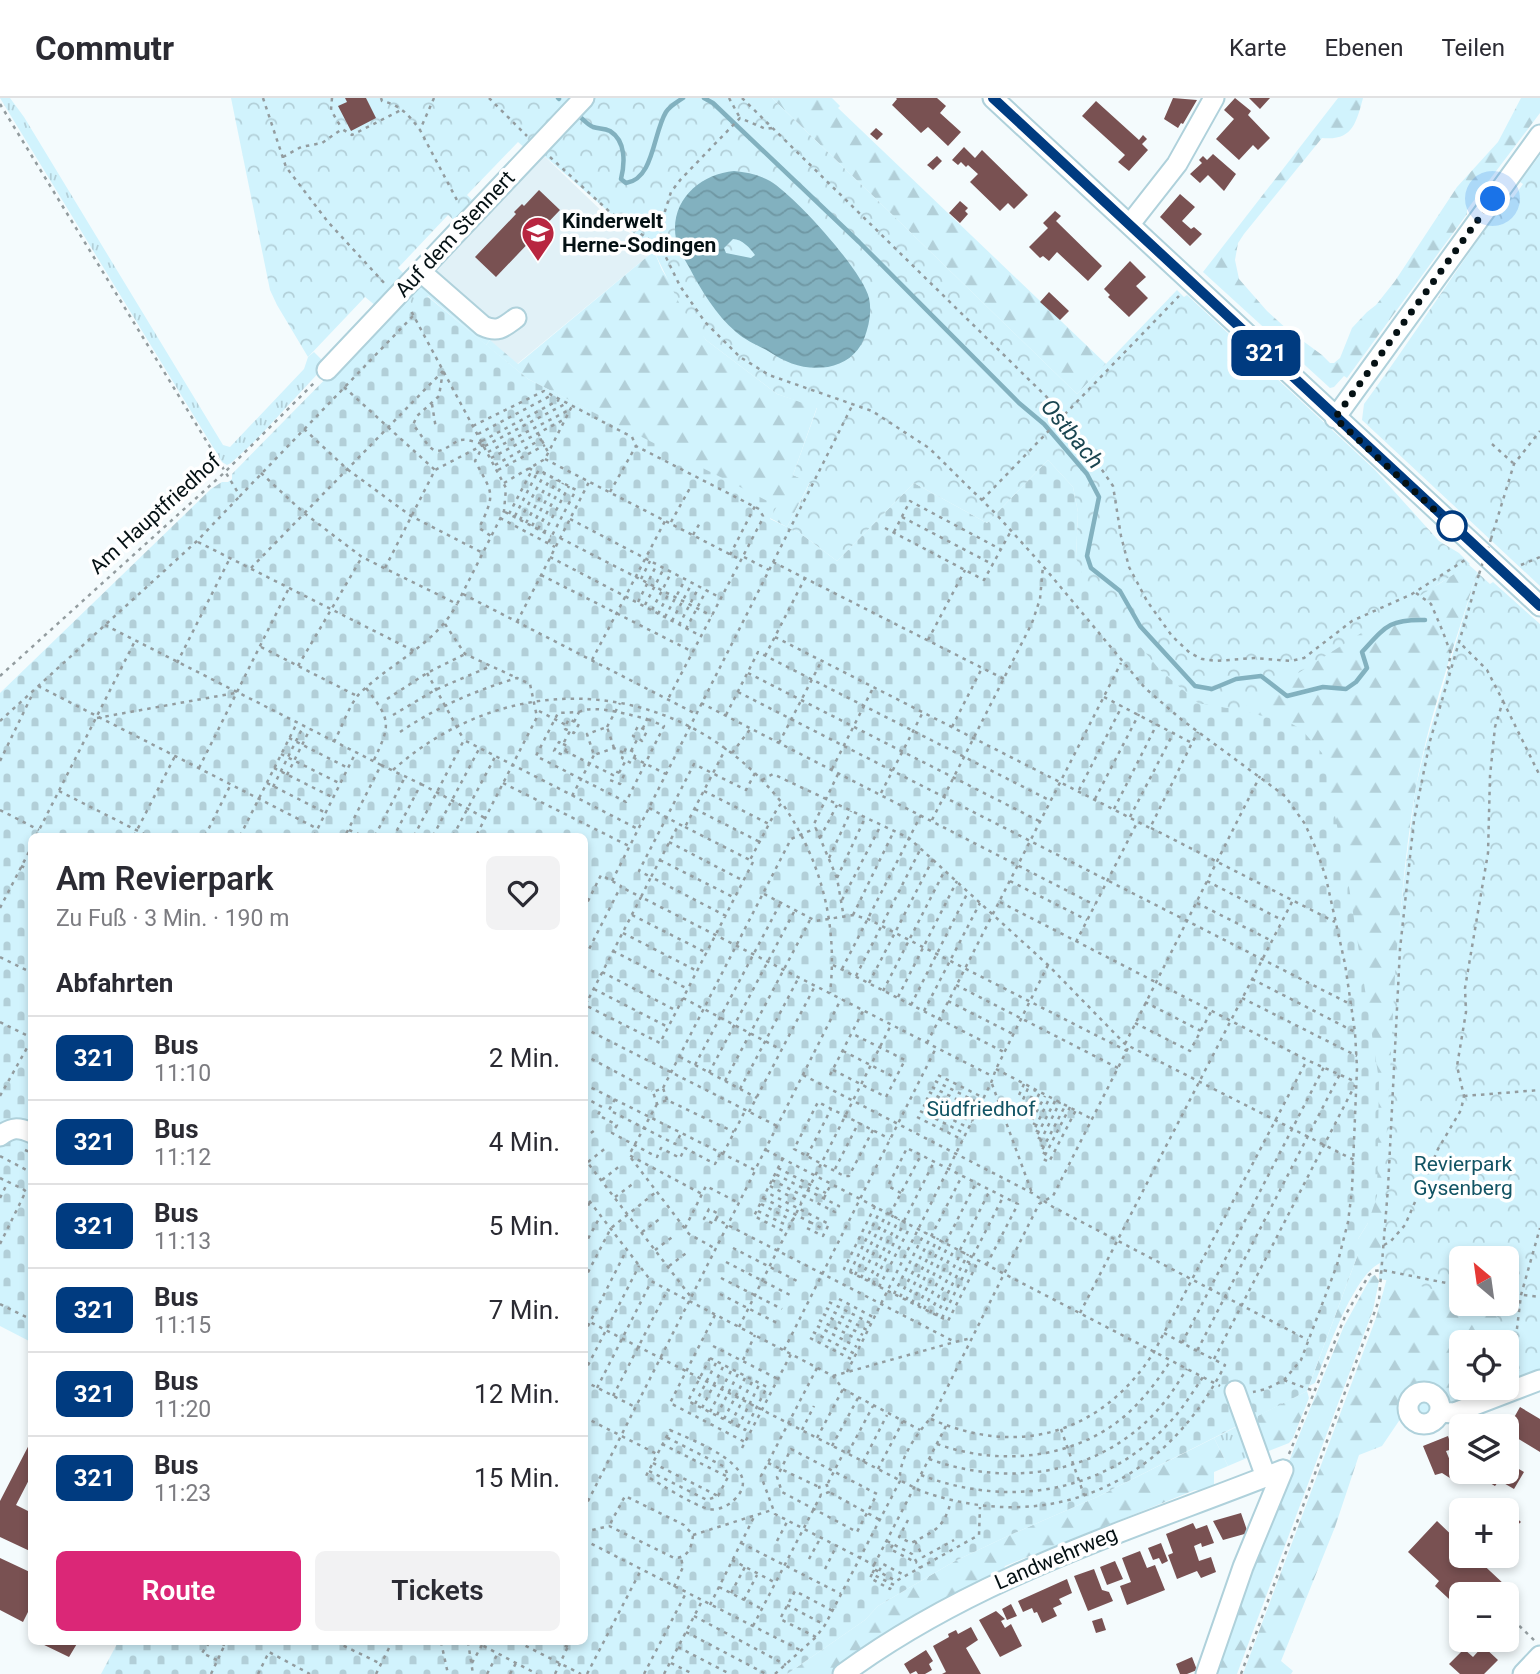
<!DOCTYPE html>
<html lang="de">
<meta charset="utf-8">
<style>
body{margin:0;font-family:Roboto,sans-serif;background:#f2f2f3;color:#2b2b33;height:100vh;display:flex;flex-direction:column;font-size:26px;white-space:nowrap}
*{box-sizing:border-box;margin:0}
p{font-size:23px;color:#7c7c81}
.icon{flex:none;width:38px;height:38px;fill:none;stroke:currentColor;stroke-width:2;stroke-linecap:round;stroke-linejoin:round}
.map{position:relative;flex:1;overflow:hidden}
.drawer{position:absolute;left:28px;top:735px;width:560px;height:812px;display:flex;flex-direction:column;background:#fff;border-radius:10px;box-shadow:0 4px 10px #0003}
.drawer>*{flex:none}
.badge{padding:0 14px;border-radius:10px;font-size:24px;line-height:46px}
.needle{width:46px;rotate:331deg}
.tools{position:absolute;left:1449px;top:1148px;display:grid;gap:14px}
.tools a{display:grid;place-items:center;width:70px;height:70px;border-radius:10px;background:#fff;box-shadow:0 4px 10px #0003;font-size:35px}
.you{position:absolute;width:35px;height:35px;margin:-18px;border:5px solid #fff;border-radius:50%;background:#1a73e8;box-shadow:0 0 0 10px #1a73e833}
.map>.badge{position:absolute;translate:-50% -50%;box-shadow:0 0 0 4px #fff}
h2{padding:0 28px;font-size:26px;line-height:63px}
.round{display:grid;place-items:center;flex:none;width:74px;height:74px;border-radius:10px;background:#f2f2f3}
.head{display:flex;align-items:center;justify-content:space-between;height:119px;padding:0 28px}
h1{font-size:33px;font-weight:600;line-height:52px}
.cta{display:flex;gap:14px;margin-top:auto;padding:14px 28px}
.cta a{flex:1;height:80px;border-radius:10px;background:#db2777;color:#fff;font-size:28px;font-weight:600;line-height:80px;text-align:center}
.cta a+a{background:#f2f2f3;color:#2b2b33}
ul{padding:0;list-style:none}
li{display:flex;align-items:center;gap:21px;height:84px;padding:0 28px;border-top:2px solid #e1e1e2}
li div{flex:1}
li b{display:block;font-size:26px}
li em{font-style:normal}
li .badge{min-width:77px;font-weight:700;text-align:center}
header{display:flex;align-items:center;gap:42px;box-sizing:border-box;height:98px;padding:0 35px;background:#fff;border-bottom:2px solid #e1e1e2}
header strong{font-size:33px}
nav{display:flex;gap:38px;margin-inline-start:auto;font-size:24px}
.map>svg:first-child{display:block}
.built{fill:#e1f1f7}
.grass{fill:url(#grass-tufts)}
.forest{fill:url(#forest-firs)}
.cemetery{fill:url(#cemetery-stones)}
.park{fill:url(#park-crowns)}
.water{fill:url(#water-waves);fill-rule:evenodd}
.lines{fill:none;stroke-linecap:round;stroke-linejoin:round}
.stream{stroke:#82b1bf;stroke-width:4.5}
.building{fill:#795152}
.minor-casing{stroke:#afd1db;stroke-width:23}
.path{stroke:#939c9f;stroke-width:2.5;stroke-dasharray:3.5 5;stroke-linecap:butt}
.minor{stroke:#fff;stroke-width:19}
.path-bridge{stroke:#939c9f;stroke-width:2.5;stroke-dasharray:3.5 5;stroke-linecap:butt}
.line-casing{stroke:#fff;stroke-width:16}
.line{stroke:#003b80;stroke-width:10}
.walk{stroke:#051114;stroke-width:7;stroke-dasharray:0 12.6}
.stop-dot{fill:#fff;stroke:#003b80;stroke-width:3.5}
.labels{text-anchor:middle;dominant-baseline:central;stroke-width:7;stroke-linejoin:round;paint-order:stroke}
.poi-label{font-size:21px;font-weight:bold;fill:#051114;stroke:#fff;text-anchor:start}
.street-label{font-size:21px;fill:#051114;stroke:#fff}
.park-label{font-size:21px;fill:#125464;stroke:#fff}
.water-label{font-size:23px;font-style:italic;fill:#1a4550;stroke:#fff}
</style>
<header>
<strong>Commutr</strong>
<nav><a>Karte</a><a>Ebenen</a><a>Teilen</a></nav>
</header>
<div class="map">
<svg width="1540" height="1576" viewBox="0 0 1540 1576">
<defs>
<pattern id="grass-tufts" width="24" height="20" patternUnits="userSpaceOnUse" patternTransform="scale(1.75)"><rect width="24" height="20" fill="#d1f3fd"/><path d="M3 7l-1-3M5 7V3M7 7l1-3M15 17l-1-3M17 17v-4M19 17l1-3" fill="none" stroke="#b2cfd8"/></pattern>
<pattern id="forest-firs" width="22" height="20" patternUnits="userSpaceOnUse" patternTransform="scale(1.75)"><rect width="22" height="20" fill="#d1f3fd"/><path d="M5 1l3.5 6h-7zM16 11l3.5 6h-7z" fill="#b2cfd8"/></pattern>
<pattern id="cemetery-stones" width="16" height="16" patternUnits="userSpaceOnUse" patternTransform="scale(1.75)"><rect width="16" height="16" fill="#d1f3fd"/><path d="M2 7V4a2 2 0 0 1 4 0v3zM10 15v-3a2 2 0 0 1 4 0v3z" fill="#b2cfd8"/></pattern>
<pattern id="park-crowns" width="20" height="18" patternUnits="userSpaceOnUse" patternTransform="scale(1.75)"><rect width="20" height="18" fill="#d1f3fd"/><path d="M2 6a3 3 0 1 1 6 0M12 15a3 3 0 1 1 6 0" fill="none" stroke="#b2cfd8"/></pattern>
<pattern id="water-waves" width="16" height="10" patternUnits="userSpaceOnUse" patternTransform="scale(1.75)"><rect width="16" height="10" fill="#82b1bf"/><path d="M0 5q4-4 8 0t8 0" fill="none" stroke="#6f97a3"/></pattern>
</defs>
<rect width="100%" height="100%" fill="#f4fbfd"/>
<!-- built -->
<path class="built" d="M541 55 608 119 654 153 517 266 421 182Z"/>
<!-- grass -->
<path class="grass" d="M0 0H10L24 19 223 347 230 349 304 271 308 259 314 254 324 264V269L255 343 231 365 227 367 222 364Z
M421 182 490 242 486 247 428 198 412 207 407 198Z
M1416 1309a9 9 0 1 1 18 0a9 9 0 1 1-18 0Z
M1238 1328 1254 1357 1228 1368 1214 1340Z"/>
<!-- forest -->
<path class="forest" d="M772 0H832L840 8 838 10 1106 266 1077 296Z
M1338 0H1363C1356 26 1352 43 1322 40L1244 136 1238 145 1235 162 1239 181 1267 213 1288 232 1322 257 1330 265H1334L1340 260 1352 230 1367 214 1376 207 1395 183 1457 89 1498 44 1521 0H1540V15L1472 105 1467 112V116L1347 280 1344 278 1334 289 1330 290 1203 174Z
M654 153 662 172 706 242 777 296 817 309 793 377 810 384 787 429 770 420 776 409 528 281 486 247 490 242 518 266Z
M1468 466 1477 474C1456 544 1429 617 1416 689 1389 846 1396 1006 1380 1165 1352 1179 1327 1255 1315 1285L1309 1288 1358 1156V1141L1368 1125 1198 605 1439 486Z
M1375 1177 1379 1183 1373 1212 1237 1576H1210L1296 1345 1344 1228 1371 1179Z
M1387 1180 1461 1191V1206H1507L1519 1284 1507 1288V1244H1461V1290H1503L1454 1306 1431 1287H1419L1411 1290 1403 1304V1317L1382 1348 1359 1357 1335 1429 1281 1563 1293 1573 1291 1576H1243L1376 1220Z
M1307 1293 1309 1300 1293 1340 1289 1345 1266 1354 1256 1329 1257 1318Z
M1214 1340 1228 1368 1214 1374V1391L1207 1393 1195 1392 1005 1468 1002 1475 892 1535 831 1576H787L865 1522 878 1508 955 1463 1010 1437 1097 1399Z"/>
<!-- cemetery -->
<path class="cemetery" d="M407 198 412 206 427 198 528 281 777 408 770 421 800 435 837 463 914 385 987 425 1048 362 1073 389 1078 414 1076 460 1198 605 1240 612 1292 626 1301 631 1322 655 1347 776 1379 982 1377 1098 1368 1125 1358 1141V1156L1307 1293 1258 1318 1256 1329 1245 1333 1237 1328 1097 1399 1010 1437 955 1463 878 1508 865 1522 787 1576H101L118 1544H584V738H32L31 1244 0 1228V595L211 391 222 384H228L232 381V376Z"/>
<!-- park -->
<path class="park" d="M231 0H574L526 51 518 44 467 97 475 105 456 124 448 117 398 170 406 178 376 208 365 199 308 259 277 207 270 192Z
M594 0H772L1077 296 1177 192 1184 199 1187 197 1375 372 1439 443 1459 455 1470 466 1240 612 1198 605 1159 571 1084 481 1076 460 1078 414 1073 389 1048 362 987 425 914 385 837 463 800 435 787 429 810 385 793 377 817 310 777 296 706 242 682 211 654 153 541 55Z
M1540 57V488L1362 322 1364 306C1414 238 1459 166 1510 98L1513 100 1523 86 1520 84Z
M1477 474 1490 486 1493 484 1540 526V1276L1519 1284 1493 1207 1486 1206H1507V1160H1461V1199L1417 1187 1379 1181 1396 859 1404 782 1416 688 1426 646Z"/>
<!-- water -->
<path class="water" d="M734 73C747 74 759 77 770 83 794 97 863 173 869 200 872 214 869 228 864 241 857 257 844 266 828 269 804 272 788 266 768 253 757 247 745 242 736 234 716 217 701 192 689 169 684 160 677 151 676 141 669 103 700 76 734 73ZM733 141C742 141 750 150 755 157L751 160 726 155 724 150Z"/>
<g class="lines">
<!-- stream -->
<path class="stream" d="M558 0 559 1
M704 0 713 5 859 144 1019 305 1044 326 1087 376 1099 399 1087 458 1091 470 1120 493 1140 528 1195 588 1212 591 1236 581 1261 578 1287 598 1323 589 1346 591 1356 584 1367 570 1362 554C1385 529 1389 521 1425 522
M579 18C584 22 588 27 593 29 599 31 604 30 610 33 626 43 625 65 621 81L626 85C654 81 653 35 666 14 670 8 677 4 683 0"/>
</g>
<!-- building -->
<path class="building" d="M345 0H366L376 20 351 33 338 8 347 4Z
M896 0H937L946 8 940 15 961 34 948 48 928 29 921 35 892 7 897 1Z
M1173 0 1197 2 1183 26 1181 25 1178 30 1164 21Z
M1235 0 1251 13 1248 17 1270 40 1258 52 1253 47 1239 62 1216 41 1234 21 1224 12Z
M1249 0H1270L1260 11Z
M1096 3 1139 42 1143 37 1147 41 1142 46 1148 52 1129 73 1118 64 1125 57 1082 18Z
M876 30 883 36 877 42 870 36Z
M964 49 975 60 982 52 1028 97 1014 111 1008 105 1000 113 970 84 978 76 968 67 966 69 961 64 958 67 952 62Z
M1213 56 1236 76 1224 93 1208 77 1200 85 1190 76 1202 65 1199 62 1203 58 1207 62Z
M937 58 942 63 933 72 927 67Z
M539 92 560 112 496 179 475 159 516 116 514 114 522 106 524 108Z
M1180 96 1195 109 1182 123 1191 131 1194 129 1202 136 1190 148 1160 119Z
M960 103 968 110 965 113 968 116 960 125 949 115Z
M1055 113 1061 118 1056 123 1102 168 1088 183 1057 154 1049 163 1043 158 1040 160 1029 149 1048 130 1043 125Z
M1130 163 1146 179 1136 188 1148 200 1129 219 1108 199 1110 197 1104 191Z
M1049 194 1069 213 1060 222 1040 204Z
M1520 1309 1540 1321V1354L1517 1340 1514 1345 1507 1340V1332Z
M1461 1333V1361L1457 1362 1453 1351 1446 1353 1453 1370 1458 1374 1453 1382 1442 1375 1435 1377 1423 1348 1448 1338 1450 1344 1456 1341 1454 1336Z
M32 1341V1376L16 1407 32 1415V1454L0 1439V1403Z
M1507 1364 1524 1374 1514 1391 1495 1380 1499 1374H1507Z
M1481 1374H1496L1493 1380 1498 1384 1495 1388 1478 1378Z
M1241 1415 1248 1435 1223 1442 1213 1423Z
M1512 1416 1521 1424 1514 1430 1507 1423Z
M1437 1423 1461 1446V1458H1474L1506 1488 1498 1496H1461V1512L1435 1488 1439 1483 1408 1454Z
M1193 1425 1196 1431 1207 1427 1214 1445 1202 1449 1201 1445 1194 1448 1199 1463 1211 1459 1216 1474 1201 1480 1197 1473 1177 1481 1168 1457 1173 1455 1166 1436Z
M1161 1445 1168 1463 1162 1466 1159 1460 1153 1462 1148 1450Z
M1140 1453 1147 1470 1155 1467 1165 1492 1127 1507 1120 1488 1131 1484 1122 1460Z
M0 1460 32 1475V1506L23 1524 0 1512Z
M1115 1463 1123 1481 1107 1487 1100 1469Z
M1094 1471 1102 1492 1109 1494 1113 1503 1088 1513 1074 1478Z
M1067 1481 1072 1495 1059 1501 1062 1506 1053 1510 1057 1518 1042 1525 1037 1514 1034 1515 1032 1510 1023 1514 1018 1503Z
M1011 1506 1017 1518 1007 1522 1002 1511Z
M996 1513 1005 1521 1001 1523 1005 1530 1011 1526 1022 1548 1000 1559 979 1522Z
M1102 1520 1106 1532 1096 1535 1092 1523Z
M971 1529 978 1542 966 1550 981 1576H942L946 1574 933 1548 949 1539 948 1536 956 1532 958 1536Z
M38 1544H78L69 1559Z
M1483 1548 1498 1562 1484 1576H1460L1449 1566 1464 1551 1473 1559Z
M926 1552 933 1563 929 1566 932 1572 925 1576H918L916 1573 910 1576 904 1566Z
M1192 1559 1197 1572 1187 1576H1180L1176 1566Z"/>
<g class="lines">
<defs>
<path id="minor" d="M993 0 1540 508
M1130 126 1177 66 1214 0
M420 173 483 228C498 235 504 229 516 220
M327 272 584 0
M1335 320 1540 37
M0 1038C12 1029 18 1029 32 1035
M1235 1293 1266 1379
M1408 1310a16 16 0 1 1 32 0a16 16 0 1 1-32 0Z
M1440 1314 1454 1315 1540 1282
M843 1576C978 1477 1129 1433 1283 1372
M1206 1576 1243 1469 1283 1372
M1523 1576 1540 1558"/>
</defs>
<!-- minor casing -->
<use href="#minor" class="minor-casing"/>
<!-- path -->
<path class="path" d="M263 0 286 69 328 124 386 187
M332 0 331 12 342 31
M381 0 382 3C400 7 409 17 420 32
M434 0 420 32 459 106
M489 0 527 38
M729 0 740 20
M742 0 1064 316 1113 388 1121 438 1129 469 1147 503 1172 538 1190 555 1202 561 1216 563 1254 560 1291 563 1304 560 1352 523 1412 496 1465 462
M0 6 240 398 413 218
M772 30 766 31 740 20 681 81 671 94 665 113 659 145 680 188 705 224 740 259 769 277 872 313 929 350 996 416 1043 468 1145 590 1182 622 1285 698 1305 726 1317 753 1326 780 1345 866 1355 934 1357 970 1352 1092 1348 1124 1337 1167 1301 1262 1284 1282 1266 1291 1253 1294
M283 59 301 49 322 45 342 31 352 37 403 11
M550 59 611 115 654 145H659
M443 273 439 298 417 318 413 327C420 334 423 342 430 349 440 360 451 344 461 342 468 341 477 345 484 346
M344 289 435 372
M432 306 436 331
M473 328 544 293 632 339 636 348 759 411 763 418 762 422 668 601
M304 331 347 371 411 418 481 454
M538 335 548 354
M478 336 552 297
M482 343 559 302
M484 346 475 363C493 396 496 395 479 430L491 438
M1492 346 1513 365
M485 348 567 305
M488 354 569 312
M491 360 565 321
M545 361 741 462
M495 367 542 341
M529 370 537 375 539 372 576 392 548 445
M498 372 545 347
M261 375 304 415 362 459 457 506 504 413 506 390 410 211
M504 385 545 361 572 308
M610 394 636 348
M982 402 1179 198
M505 414 551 438
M509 416 532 372
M515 418 537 375
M902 419 992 466
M500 420 555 449
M570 421 721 500
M520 422 545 375
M671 424 690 390
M526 425 551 379
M532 428 557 382
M885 430 984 482 1011 433
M538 431 563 385
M894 434 910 403 1000 451
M544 435 569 388
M693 437 701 423
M560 440 712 518
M1491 441 1514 366 1540 333
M198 444 414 553
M730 457 755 408
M550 459 701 538
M744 459 769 472
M773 464 1004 581
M1521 467 1540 459
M251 470 443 273
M385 470 435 372 483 347
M541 477 693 554
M641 481 650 463
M1416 495 1431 506 1443 534 1451 556 1448 569 1451 573
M463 496 696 616
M638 504 657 466
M645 507 664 470
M652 512 671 475
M658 516 668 497
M665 519 685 482
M672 523 692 485
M517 524 589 384
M445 526 465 556 517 580
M105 527 381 667 345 738
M679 527 699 489
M686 531 706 493
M775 539 1150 730 1192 645
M928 542 965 472
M261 549 357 598
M765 558 805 480
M592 562 665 423
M177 565 230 460
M298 568 362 459
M427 575 464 642
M748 575 1041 724
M0 578 225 374 315 284
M38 588 318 731
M366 590C391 622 391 626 374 662
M738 594 1352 907
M1104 599 1192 645 1198 634
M387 601 427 575 465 556
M1503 603 1540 678
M701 605 1095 807
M539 613 566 627 565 631 574 635 579 626 569 621 566 627
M579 614C594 606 630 617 647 621L643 630
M393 617 435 592 491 568
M726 617 758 554 1051 703
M97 620 235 595
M0 623 197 443 240 398
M574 624 579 614 558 615 536 658 626 704 664 628 647 621
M607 629 620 605
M952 629 982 570
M400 634C437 609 474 593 517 580L530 586 537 619 476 738
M289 640 348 670
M334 644C342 629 349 607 360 595 392 564 436 546 457 506
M779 645 821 564
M563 646 568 648 563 657 554 653 559 644 563 646 570 633
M614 650 607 629 587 636 594 657 614 650 624 655
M565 653 613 677 615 673 624 677 620 686 610 682 613 677
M631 653 638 640 642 643 647 633 638 628 633 638 638 640
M732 655 751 630
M281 656 341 686
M634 660 636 655 626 650 622 660 631 665 634 660 666 676
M0 663 33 595
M381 667 421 686 394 738
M199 670 289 490
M274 670 334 700
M832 671 873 590
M393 672C512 566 682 579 782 705
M619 675 626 662
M755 675 746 692 694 666 639 773 651 779 641 799 992 978
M838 676 814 726 837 780 844 820
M287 677 310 631
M762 682 773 676 909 740 1048 867 1125 946 1354 1062
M267 685 326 715
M503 685 629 748
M421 686 485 720
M273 689 303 629
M1079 692 1122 608
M59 693 148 738
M704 693 769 726
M881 695 923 614
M572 698 594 657
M1095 701 1139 616
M649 710 679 726
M695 711 760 744
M1114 711 1157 626
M0 712 39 732
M1130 719 1174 634
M932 722 1032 525 1040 501 1043 468
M685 729 750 762
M1151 730 1335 824
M349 732 363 738
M36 738 134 545
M134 738 175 658
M205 738 231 686
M240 738 297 625
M314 738 356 654
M375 738 405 679
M414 738 464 642 638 731
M433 738 479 651
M453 738 495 659
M820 740 837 707
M669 744 744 783
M829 760 851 713
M660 762 735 800
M21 768 32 773
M837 780 865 720
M612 783 852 308
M1010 783 1087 822
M1207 783 1282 822
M764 796 816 823 853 817 868 821 1127 953
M842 802 881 727
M1000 804 1307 962 1356 984
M1197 805 1272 843
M0 810 32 748
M584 811 601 777 621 788 584 861
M632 817 707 855
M853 817 894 733
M726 818 651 779 679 726 685 729 726 650
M623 835 697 873
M1076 844 1138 723
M613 853 688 891
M0 859 32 875
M833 867 1004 954
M842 871 921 717
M602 874 677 913
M856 878 921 750
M1252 881 1355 934
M869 885 933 761
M956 887 1118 970
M594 891 668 929
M883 893 945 772
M584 898 589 900 585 907 660 945 753 764 750 762 778 709 782 705C821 762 838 826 830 895
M898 899 957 783
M589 900 641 799 621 789
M683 900 782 952
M1242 900 1357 958
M948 903 1013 936
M1145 904 1201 933
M911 907 968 794
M924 913 980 805
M0 924 32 940
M1135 925 1190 953 1212 912
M584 930 777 1028
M927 945 1121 565
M1125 946 1260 678
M843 953 896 980
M584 957 652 993
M680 959 757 1000
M695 967 780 806
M996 971 1092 1021
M833 972 886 999 905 962 851 935
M709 975 795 812
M803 977 1032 1095 1053 1109 1308 1242
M830 977 863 913
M938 977 984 1000
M725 983 811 820
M935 983 981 1006
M584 986 755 1072 841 901
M992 986 1032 1095
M1024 986 1019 997 1024 999
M932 989 978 1012
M663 990 791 741 816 730
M740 991 799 879
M929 994 975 1018
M0 998 32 941
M1464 998 1540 992
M584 999 602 1009 598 1017 617 1027 612 1035 657 1059 661 1050 680 1060 685 1050 715 1066 721 1054
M926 1000 972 1024
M615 1001 609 1012 675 1046 681 1036
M667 1002 663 990 653 994 657 1006 667 1002 734 1034
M657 1006 629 1057 702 1096
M923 1007 969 1030
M1027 1007 1022 1004 1029 988
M1070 1009 1043 1061 1049 1064 1076 1012
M920 1013 966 1036
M749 1014 815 888
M1030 1014 1025 1011 1035 992
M917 1019 963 1042
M1034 1019 1029 1017 1040 994
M1036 1027 1031 1024 1045 998
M873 1032 849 1078H844L794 1051 818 1004 890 1041
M1039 1034 1034 1032 1050 999
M584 1040 595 1032
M1041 1041 1036 1039 1055 1003
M1044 1049 1039 1046 1060 1004
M25 1052 32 1055
M766 1052 1220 1288
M723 1056 745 1013
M1046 1056 1041 1054 1065 1008
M0 1058 32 1075
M807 1058 831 1011
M584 1060 691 1199
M631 1060 689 1136 716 1151
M783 1060 754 1118 787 1135
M588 1064 607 1049
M778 1070 826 1095
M835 1071 859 1024
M0 1080 23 1091 32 1098
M602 1082 621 1067
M772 1082 835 1114 839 1108 775 1076
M770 1088 801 1104
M901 1095 888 1088 907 1050 1018 1106 987 1166
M584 1096 651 1183 833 1278 843 1291 920 1332
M615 1099 634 1085
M0 1100 8 1084
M763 1100 810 1124 807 1130 823 1138 829 1126 766 1094
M824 1100 831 1086
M761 1106 793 1123
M875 1108 844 1171 948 1223 976 1168 964 1162
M758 1113 790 1129
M584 1115 590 1104
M890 1116 921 1057
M716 1121 719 1116 709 1111 704 1121 714 1126 716 1121 955 1244 972 1240
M904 1123 934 1064
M810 1124 825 1132
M685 1130 706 1088 739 1105
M642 1134 661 1120
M946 1144 976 1085
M0 1146 25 1095
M1384 1147 1391 1143 1405 1127 1438 1051 1461 1012 1464 998 1457 968 1466 914 1465 890 1488 755 1490 678 1495 629 1503 603 1487 572 1460 545
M584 1148 601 1117
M733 1150 799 1184
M655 1152 675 1137
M960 1152 990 1092
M973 1158 1003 1099
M726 1164 792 1198
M669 1168 689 1153
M850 1174 881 1111
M855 1177 887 1115
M721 1180 782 1211
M861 1180 893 1117
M584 1182 611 1130 656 1094
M868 1183 899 1121
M873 1186 905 1123
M879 1189 911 1127
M1507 1195 1540 1199
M720 1196 777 1225
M894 1196 925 1134
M900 1199 962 1078
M839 1201 873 1219
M906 1202 938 1140
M829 1204 870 1225
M912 1205 943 1143
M0 1206 32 1222
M918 1208 949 1146
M826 1210 867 1232
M924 1211 955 1150
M930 1215 962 1153
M1080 1215 1293 802
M823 1216 863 1237
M715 1217 670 1305 745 1344
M936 1218 968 1156
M942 1220 970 1165
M584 1221 921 1393C1050 1438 1164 1387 1225 1267L1197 1253 1340 976
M819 1222 861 1243
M817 1228 857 1249
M739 1229 891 927
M813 1234 855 1256
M1164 1235 1197 1253
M584 1236 627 1151
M810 1240 851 1261
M1182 1245 1324 969
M713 1248 778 1281
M784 1252 936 950
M710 1260 767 1289 745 1332 688 1303Z
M1214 1261 1355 987
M743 1262 755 1237
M817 1270 761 1378 775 1416 874 1467 872 1470 896 1483 979 1437 980 1409
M1518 1273 1515 1262V1247L1521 1197 1540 1130
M847 1274 991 985 996 971 1048 867
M584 1275 639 1168
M833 1278 955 1244
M1284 1282 1314 1293
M584 1283 635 1309
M597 1290 651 1184
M613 1298 667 1193
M695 1306 717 1263
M702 1310 724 1267
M710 1314 732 1271
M717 1317 739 1274
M584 1319 657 1356
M724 1321 746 1278
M931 1321C1020 1360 1102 1335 1154 1254L1307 962
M731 1325 753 1282
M738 1329 760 1285
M1061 1331 1084 1397
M670 1332C691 1342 769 1369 734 1402 728 1408 717 1413 709 1411 694 1408 661 1386 646 1378Z
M802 1332 814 1308
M817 1340 843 1291
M662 1346 728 1379
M937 1346C999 1368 1074 1362 1126 1317 1144 1301 1158 1282 1171 1262
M832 1348 858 1300
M742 1350 791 1256
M791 1351 877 1396 857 1434 782 1394 777 1379Z
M848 1355 873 1308
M1289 1356 1346 1216 1369 1177 1374 1173 1382 1172 1461 1188
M929 1361C1013 1391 1108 1376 1166 1302 1174 1292 1180 1281 1187 1271
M863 1364 887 1317
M653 1365 718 1398
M768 1365 819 1389
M878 1371 903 1323
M649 1373 707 1402 718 1398 728 1379 725 1369 666 1339
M921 1377C1007 1410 1104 1396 1168 1326 1182 1312 1192 1295 1203 1279
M828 1385 844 1354
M831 1395 880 1422
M584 1411 755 1073
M908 1422 899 1439 911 1445C935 1433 944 1430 951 1403
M584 1434 609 1428 674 1460C688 1460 692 1449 693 1437L684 1427 625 1398 609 1428
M693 1437 772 1412
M584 1442 802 1553
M777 1443 788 1422
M887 1443 912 1456 920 1470
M915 1443 923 1459 954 1442
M741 1445 841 1496
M893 1447 890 1451 917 1465
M809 1461 821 1439
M732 1462 776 1485
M874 1467 946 1328
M825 1471 837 1447
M874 1472 872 1476 894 1487 896 1483
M879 1473 883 1466 904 1477
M872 1476 870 1480 890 1491 892 1487
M674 1489 683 1469 681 1460
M719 1489 762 1511
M731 1495 745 1469
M744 1502 757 1477
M710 1507 754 1419
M787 1507 825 1527
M1507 1516 1535 1543
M694 1518 786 1567
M753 1528 821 1397 829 1394 827 1387 819 1389 821 1397
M686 1534 766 1576
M816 1539 780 1521 795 1493 833 1513
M336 1544 381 1566
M413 1544H414
M441 1544 448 1576
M468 1544 473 1576
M476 1544 537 1576
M518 1544 581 1576
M557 1544 568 1549
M678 1549 730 1576
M217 1562 202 1555 209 1545 217 1544 225 1547
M472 1565 482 1547
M671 1565 693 1576
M211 1576 226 1544
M258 1576 269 1554 310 1576
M376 1576 392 1544
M487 1576 498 1555
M510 1576 516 1565
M555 1576 570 1544
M587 1576 641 1472
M644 1576 686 1495
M664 1576 702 1503
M775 1576 816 1539 825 1527 900 1383C898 1360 919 1333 934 1316L1039 1106 1053 1098 1129 948
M1241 1576 1379 1202 1388 1090 1400 851 1414 722 1430 643 1479 476"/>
<!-- minor -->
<use href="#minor" class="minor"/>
<!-- path-bridge -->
<path class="path-bridge" d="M1479 476 1491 441"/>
</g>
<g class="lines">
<defs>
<path id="line" d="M993 0 1540 508"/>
</defs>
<!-- line casing -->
<use href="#line" class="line-casing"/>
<!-- line -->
<use href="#line" class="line"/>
<!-- walk -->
<path class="walk" d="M1452 428 1335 320 1493 101"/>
</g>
<!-- icons -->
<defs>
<symbol id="school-pin" viewBox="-11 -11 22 30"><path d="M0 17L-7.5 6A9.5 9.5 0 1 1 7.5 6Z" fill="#b82640" stroke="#fff"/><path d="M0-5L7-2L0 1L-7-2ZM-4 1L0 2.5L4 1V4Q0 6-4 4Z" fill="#fff"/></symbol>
</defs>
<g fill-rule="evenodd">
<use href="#school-pin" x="519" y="116" width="38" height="52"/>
</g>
<!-- markers -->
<circle class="stop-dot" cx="1452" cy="428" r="14"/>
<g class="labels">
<!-- poi labels -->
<g class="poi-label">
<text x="562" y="123">Kinderwelt<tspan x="562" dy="24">Herne-Sodingen</tspan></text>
</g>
<!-- street labels -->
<g class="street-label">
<text transform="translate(455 136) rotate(-47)">Auf dem Stennert</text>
<text transform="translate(155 416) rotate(-42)">Am Hauptfriedhof</text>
<text transform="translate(1056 1460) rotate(-23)">Landwehrweg</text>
</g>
<!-- park labels -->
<g class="park-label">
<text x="981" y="1011">Südfriedhof</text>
<text x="1463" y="1066">Revierpark<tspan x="1463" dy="24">Gysenberg</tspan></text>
</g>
<!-- water labels -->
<g class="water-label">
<text transform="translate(1072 336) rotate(50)">Ostbach</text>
</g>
</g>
</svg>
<div class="tools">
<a><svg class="needle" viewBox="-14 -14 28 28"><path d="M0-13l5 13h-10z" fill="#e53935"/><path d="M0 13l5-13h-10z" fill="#7c7c81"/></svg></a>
<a><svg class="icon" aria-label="locate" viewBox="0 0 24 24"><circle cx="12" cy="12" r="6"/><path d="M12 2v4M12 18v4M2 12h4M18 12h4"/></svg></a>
<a><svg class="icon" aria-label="layers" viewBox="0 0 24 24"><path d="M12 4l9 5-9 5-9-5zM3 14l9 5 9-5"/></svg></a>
<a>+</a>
<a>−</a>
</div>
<div class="you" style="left:1493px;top:101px"></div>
<b class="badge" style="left:1266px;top:255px;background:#003b80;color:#fff">321</b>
<section class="drawer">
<div class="head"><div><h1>Am Revierpark</h1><p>Zu Fuß · 3 Min. · 190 m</p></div><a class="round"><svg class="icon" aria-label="heart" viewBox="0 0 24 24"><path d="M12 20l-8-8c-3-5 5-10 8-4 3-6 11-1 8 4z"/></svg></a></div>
<h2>Abfahrten</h2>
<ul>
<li><span class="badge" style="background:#003b80;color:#fff">321</span><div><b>Bus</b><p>11:10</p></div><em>2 Min.</em></li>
<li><span class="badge" style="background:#003b80;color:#fff">321</span><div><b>Bus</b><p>11:12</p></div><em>4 Min.</em></li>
<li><span class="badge" style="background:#003b80;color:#fff">321</span><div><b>Bus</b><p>11:13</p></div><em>5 Min.</em></li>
<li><span class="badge" style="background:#003b80;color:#fff">321</span><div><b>Bus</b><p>11:15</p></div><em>7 Min.</em></li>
<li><span class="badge" style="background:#003b80;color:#fff">321</span><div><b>Bus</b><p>11:20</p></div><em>12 Min.</em></li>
<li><span class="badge" style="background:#003b80;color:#fff">321</span><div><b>Bus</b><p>11:23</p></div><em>15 Min.</em></li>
</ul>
<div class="cta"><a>Route</a><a>Tickets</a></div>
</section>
</div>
